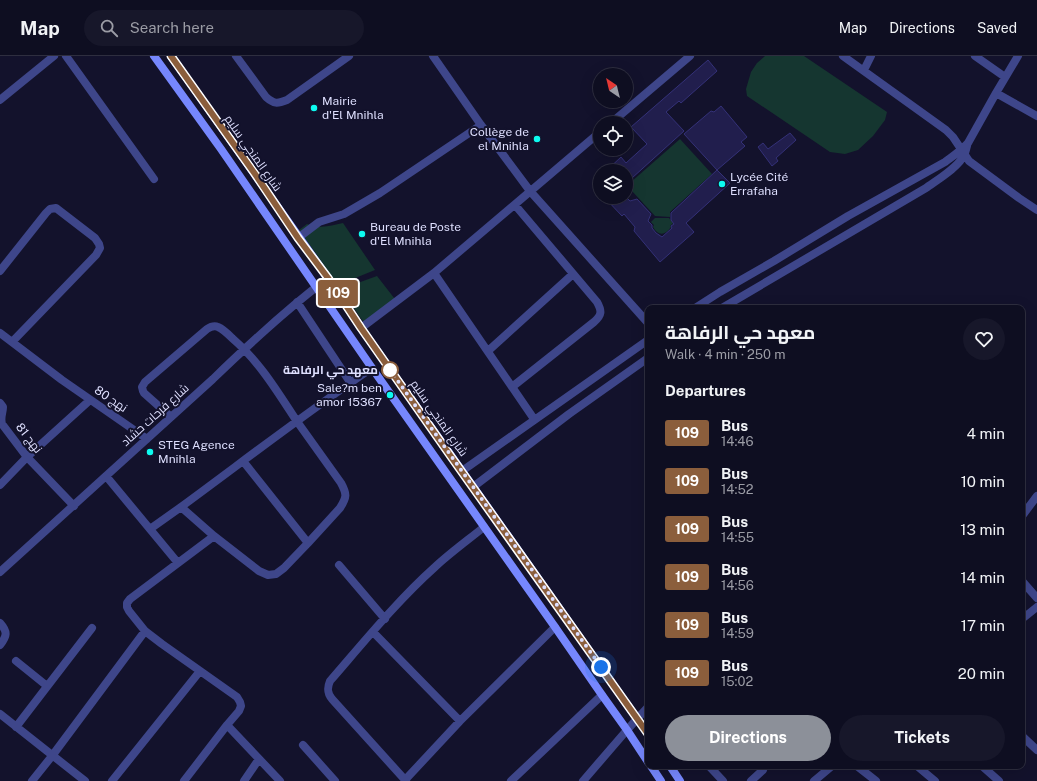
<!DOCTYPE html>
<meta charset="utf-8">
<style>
body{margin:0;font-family:"Public Sans",Cairo,sans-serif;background:#17172a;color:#f1f3f6;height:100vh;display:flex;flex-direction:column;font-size:15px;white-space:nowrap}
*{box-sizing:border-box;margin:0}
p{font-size:13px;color:#9b9ca5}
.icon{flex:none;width:22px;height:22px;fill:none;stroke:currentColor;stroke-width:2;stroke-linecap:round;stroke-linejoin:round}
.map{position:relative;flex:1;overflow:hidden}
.side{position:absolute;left:645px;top:249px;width:380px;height:464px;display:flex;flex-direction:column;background:#0e0e21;border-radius:8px;box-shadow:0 4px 16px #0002,0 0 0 1px #2e2e3f}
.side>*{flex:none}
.badge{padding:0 8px;border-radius:3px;font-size:14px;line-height:26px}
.needle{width:26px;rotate:325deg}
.tools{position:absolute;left:593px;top:12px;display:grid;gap:8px}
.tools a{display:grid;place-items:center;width:40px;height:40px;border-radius:50%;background:#0e0e21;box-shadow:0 4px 16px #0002,0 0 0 1px #2e2e3f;font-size:20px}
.you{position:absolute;width:20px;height:20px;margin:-10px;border:3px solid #fff;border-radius:50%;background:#1a73e8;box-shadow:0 0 0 6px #1a73e833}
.map>.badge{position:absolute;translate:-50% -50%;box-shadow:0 0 0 2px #fff}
h2{padding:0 20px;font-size:15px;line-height:36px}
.round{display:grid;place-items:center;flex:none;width:42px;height:42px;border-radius:21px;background:#17172a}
.head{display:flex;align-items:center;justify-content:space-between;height:68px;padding:0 20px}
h1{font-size:19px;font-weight:700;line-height:30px}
.cta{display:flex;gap:8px;margin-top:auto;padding:8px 20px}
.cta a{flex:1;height:46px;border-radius:24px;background:#8c9099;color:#fff;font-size:16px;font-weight:700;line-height:46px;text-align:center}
.cta a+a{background:#17172a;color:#f1f3f6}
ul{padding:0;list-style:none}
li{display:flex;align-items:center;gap:12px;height:48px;padding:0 20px}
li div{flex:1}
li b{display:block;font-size:15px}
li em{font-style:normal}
li .badge{min-width:44px;font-weight:700;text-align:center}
header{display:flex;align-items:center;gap:24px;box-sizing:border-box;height:56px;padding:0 20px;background:#0e0e21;border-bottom:1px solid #2e2e3f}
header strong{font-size:19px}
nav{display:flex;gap:22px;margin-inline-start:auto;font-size:14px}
.search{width:280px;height:36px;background:#17172a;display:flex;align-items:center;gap:10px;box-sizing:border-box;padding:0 14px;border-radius:22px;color:#9b9ca5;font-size:15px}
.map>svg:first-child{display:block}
.green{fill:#153630}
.building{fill:#211e4d;stroke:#343178}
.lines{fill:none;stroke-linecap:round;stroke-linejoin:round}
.minor{stroke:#3e468a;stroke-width:8}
.tertiary{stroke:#3e468a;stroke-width:8}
.secondary{stroke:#7687fd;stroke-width:8}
.line-casing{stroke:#fff;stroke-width:9}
.line{stroke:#8b5e3c;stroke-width:6}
.walk{stroke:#dedffe;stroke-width:4;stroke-dasharray:0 7.2}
.poi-dot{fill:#0dfbf0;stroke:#13122c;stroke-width:1.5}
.stop-dot{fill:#fff;stroke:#8b5e3c;stroke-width:2}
.labels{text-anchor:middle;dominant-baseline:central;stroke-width:4;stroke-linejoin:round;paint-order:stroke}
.poi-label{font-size:12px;fill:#dedffe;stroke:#13122c;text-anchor:start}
.street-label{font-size:12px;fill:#dedffe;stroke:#13122c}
.stop-label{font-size:12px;font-weight:bold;fill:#dedffe;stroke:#13122c;text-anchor:end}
</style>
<header>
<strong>Map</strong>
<div class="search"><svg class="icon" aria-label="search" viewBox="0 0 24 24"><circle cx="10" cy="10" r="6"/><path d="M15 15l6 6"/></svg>Search here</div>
<nav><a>Map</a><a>Directions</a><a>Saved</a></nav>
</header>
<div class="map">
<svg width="1037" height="725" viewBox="0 0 1037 725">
<rect width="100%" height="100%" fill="#13122c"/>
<!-- green -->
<path class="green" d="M765 0H804L887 56 885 64 873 80 858 94 845 98 830 96 747 40 746 33 751 16 757 7Z
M680 83 712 118 670 156V161L655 160 632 135 631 126Z
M655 162H669L673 167 670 170 671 171C665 180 658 180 653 171L654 169 651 166Z
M343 167 375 214 338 229 299 174 307 168C321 173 330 170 343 167Z
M377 220 398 247 366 267 362 264 341 233Z"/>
<!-- building -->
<path class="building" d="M708 4 717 15 681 47 679 45 666 56 684 75 632 122 626 115H606L621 101 626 107 647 88 631 71Z
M721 50 747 81 741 86 745 90 717 114 684 78 711 55 714 56Z
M790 77 796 84 776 102 778 105 772 110 758 91 763 87 768 93Z
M717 114 730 127 686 167 694 176 660 206 634 175 635 171 624 158 622 160 604 141H626L630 145 637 143 651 158 648 165 652 169V172L656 177 662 181 672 172 671 170 674 168 671 164V157Z"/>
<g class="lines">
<!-- minor -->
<path class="minor" d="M66 0 154 123
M236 0 266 41C274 48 277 48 287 44L349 0
M433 0 481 69 530 135 648 267
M843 0 946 74 953 81 969 105 1019 142 1037 154
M975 0 1005 21
M864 14 871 0
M996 37 1037 60
M0 44 54 0
M611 67 690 0
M298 182 319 166 344 158 380 137 481 69
M0 215 46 157 50 153 56 152 95 182 99 188 100 192 96 199 12 286
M434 217 534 363
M297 246 350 326
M695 252 720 236 774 205 848 160 945 106C953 100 961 95 968 87L996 37 1018 0
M722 252 926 132C937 124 959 111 964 99 966 96 966 93 967 90
M361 272 434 217 600 76
M0 277 62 324 147 383
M488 295 573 218
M512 331 594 266C602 259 602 255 597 246L515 149
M0 347 3 351C3 357 0 361 2 368L27 401 74 450
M171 361 144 337 143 335 142 331 145 326 207 273C210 271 214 269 218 271 223 273 228 278 232 282 259 305 277 335 296 364 311 385 326 406 341 427 347 438 347 441 340 452L308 487 284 512 276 518 268 519 259 515 214 480 181 451C245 404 307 356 372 312
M243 405 308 487
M462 415 648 284
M106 420 178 507
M0 429 27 401 90 344
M473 431 569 358 648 302
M1022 460 1037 440
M150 473 181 451
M339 509 385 563
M0 516 213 323C249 288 287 253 328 222
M1022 525 1037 542
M0 567C8 576 7 580 0 589
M373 576 460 665
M16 605 47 630
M0 658 85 725
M227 669 280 725
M16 671 92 572
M1022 680 1037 694
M303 689 335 725
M709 710 723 725
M857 710 876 725
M917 710 935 725
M982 710 999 725
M405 724 460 665 555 571
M32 725 52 700 145 575
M112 725 200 615
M184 725 227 669 239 655 241 650 240 646 237 641 162 588 145 575 129 555 127 551V547L130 543 214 480
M244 725 259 703
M406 725 332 643C327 637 327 632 330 625 363 587 397 545 435 511 450 497 468 484 484 471
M511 725 602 639
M583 725 627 674 648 651
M751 725 763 714 764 710"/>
<!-- tertiary -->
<path class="tertiary" d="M1022 563 1037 551
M814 725 832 710"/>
<!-- secondary -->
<path class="secondary" d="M154 0 221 93 372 312 555 571 602 639 627 674 648 706
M171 0 328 222 361 272 462 415 648 678
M651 710 661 725
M670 710 680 725"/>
</g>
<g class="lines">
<defs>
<path id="line" d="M171 0 255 118 298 182 328 222 361 272 452 402 648 678"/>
</defs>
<!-- line casing -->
<use href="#line" class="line-casing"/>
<!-- line -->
<use href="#line" class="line"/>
<!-- walk -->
<path class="walk" d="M390 314 388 311 601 611"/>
</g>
<!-- markers -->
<g class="poi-dot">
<circle cx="314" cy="52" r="4"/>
<circle cx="537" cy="83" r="4"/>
<circle cx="722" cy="128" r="4"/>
<circle cx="362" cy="178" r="4"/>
<circle cx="390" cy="339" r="4"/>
<circle cx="150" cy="396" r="4"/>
</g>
<circle class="stop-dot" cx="390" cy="314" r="8"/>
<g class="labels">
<!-- poi labels -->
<g class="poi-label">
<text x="322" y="45">Mairie<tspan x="322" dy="14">d'El Mnihla</tspan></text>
<text x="529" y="76" text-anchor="end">Collège de<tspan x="529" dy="14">el Mnihla</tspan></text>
<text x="730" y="121">Lycée Cité<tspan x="730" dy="14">Errafaha</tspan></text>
<text x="370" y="171">Bureau de Poste<tspan x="370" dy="14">d'El Mnihla</tspan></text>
<text x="382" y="332" text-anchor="end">Sale?m ben<tspan x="382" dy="14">amor 15367</tspan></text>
<text x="158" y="389">STEG Agence<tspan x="158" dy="14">Mnihla</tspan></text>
</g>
<!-- street labels -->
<g class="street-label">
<text transform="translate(253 97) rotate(55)">شارع المنجي سليم</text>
<text transform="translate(111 343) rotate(34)">نهج 80</text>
<text transform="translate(155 359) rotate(-42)">شارع فرحات حشاد</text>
<text transform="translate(439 362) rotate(55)">شارع المنجي سليم</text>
<text transform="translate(29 382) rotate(52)">نهج 81</text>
</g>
<!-- stop labels -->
<g class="stop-label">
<text x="378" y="314">معهد حي الرفاهة</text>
</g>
</g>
</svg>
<div class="tools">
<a><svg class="needle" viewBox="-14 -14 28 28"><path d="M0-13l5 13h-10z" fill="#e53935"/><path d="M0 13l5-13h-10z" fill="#9b9ca5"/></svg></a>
<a><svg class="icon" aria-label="locate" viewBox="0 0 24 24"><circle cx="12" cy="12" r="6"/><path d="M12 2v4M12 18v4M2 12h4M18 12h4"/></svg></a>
<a><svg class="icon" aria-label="layers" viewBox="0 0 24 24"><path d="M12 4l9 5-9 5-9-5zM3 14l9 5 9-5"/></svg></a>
</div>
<div class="you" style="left:601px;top:611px"></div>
<b class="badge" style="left:338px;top:237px;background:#8b5e3c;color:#fff">109</b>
<section class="side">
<div class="head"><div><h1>معهد حي الرفاهة</h1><p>Walk · 4 min · 250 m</p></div><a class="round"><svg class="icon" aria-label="heart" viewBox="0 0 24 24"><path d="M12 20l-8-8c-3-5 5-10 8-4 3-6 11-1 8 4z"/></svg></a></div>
<h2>Departures</h2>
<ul>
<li><span class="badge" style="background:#8b5e3c;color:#fff">109</span><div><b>Bus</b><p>14:46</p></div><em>4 min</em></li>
<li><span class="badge" style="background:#8b5e3c;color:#fff">109</span><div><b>Bus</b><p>14:52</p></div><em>10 min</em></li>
<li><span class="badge" style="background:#8b5e3c;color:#fff">109</span><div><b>Bus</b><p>14:55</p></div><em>13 min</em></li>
<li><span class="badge" style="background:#8b5e3c;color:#fff">109</span><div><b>Bus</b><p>14:56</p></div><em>14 min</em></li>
<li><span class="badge" style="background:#8b5e3c;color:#fff">109</span><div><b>Bus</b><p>14:59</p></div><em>17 min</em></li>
<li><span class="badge" style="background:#8b5e3c;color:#fff">109</span><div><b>Bus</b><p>15:02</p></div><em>20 min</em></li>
</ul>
<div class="cta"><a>Directions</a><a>Tickets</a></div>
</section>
</div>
